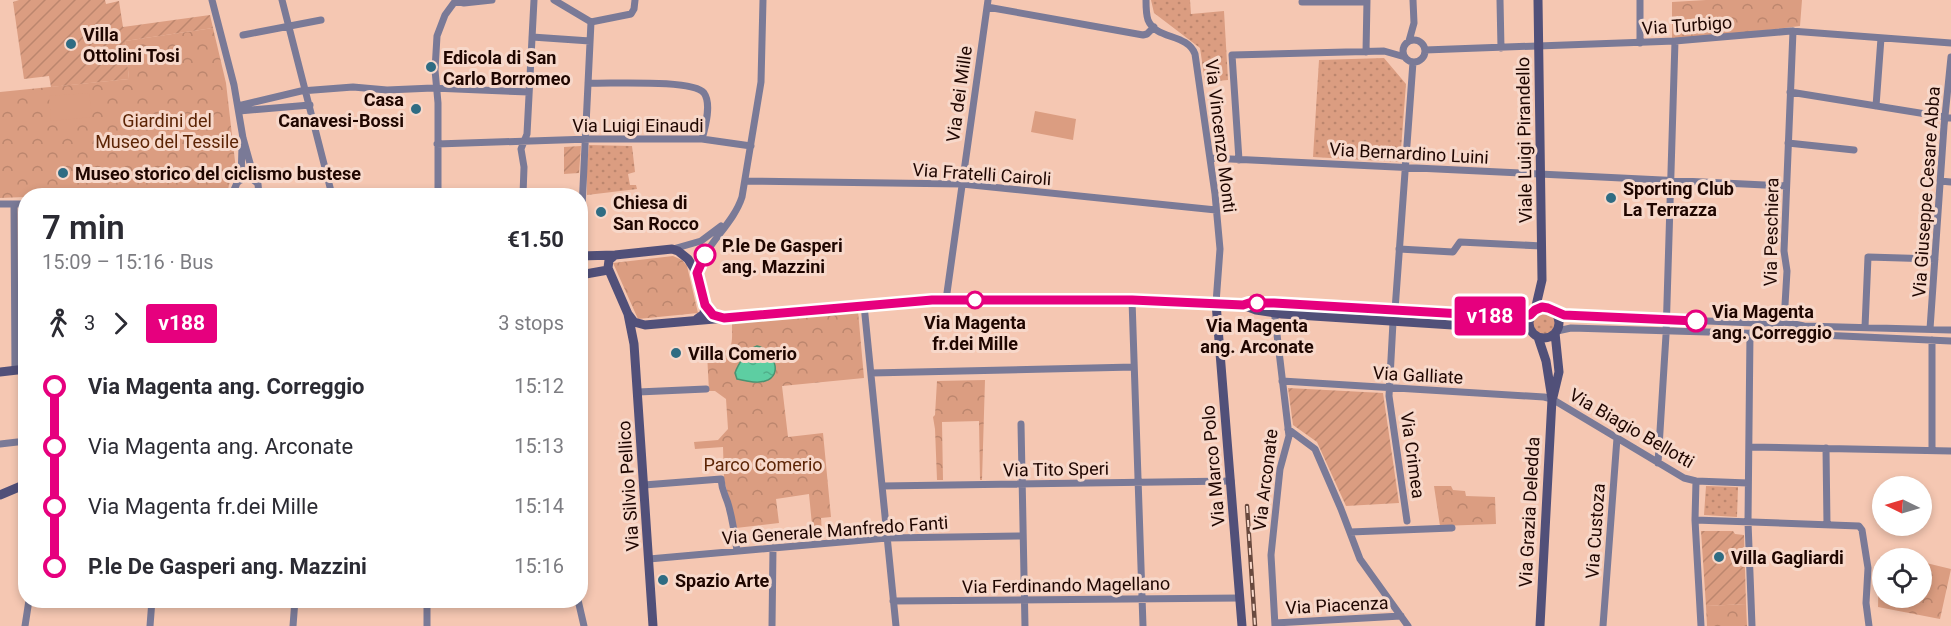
<!DOCTYPE html>
<meta charset="utf-8">
<style>
body{margin:0;font-family:Roboto,sans-serif;background:#f7f7f7;color:#2b2b33;height:100vh;display:flex;flex-direction:column;font-size:22px;white-space:nowrap}
*{box-sizing:border-box;margin:0}
p{font-size:20px;color:#7c7c81}
.icon{flex:none;width:33px;height:33px;fill:none;stroke:currentColor;stroke-width:2;stroke-linecap:round;stroke-linejoin:round}
.map{position:relative;flex:1;overflow:hidden}
.details{position:absolute;left:18px;top:188px;width:570px;height:420px;display:flex;flex-direction:column;background:#fff;border-radius:24px;box-shadow:0 3px 9px #0003}
.details>*{flex:none}
.badge{padding:0 12px;border-radius:4px;font-size:21px;line-height:39px}
.needle{width:39px;rotate:275deg}
.fabs{position:absolute;left:1872px;top:476px;display:grid;gap:12px}
.fabs a{display:grid;place-items:center;width:60px;height:60px;border-radius:50%;background:#fff;box-shadow:0 3px 9px #0003;font-size:30px}
.map>.badge{position:absolute;translate:-50% -50%;box-shadow:0 0 0 3px #fff}
.legs{display:flex;align-items:center;gap:9px;height:66px;padding:0 24px;font-size:20px}
.legs p{margin-inline-start:auto}
.overview{display:flex;align-items:center;justify-content:space-between;height:102px;padding:0 24px}
h1{font-size:33px;font-weight:600;line-height:45px}
ul{padding:0 24px;list-style:none}
li{display:flex;align-items:center;gap:21px;height:60px;font-size:22px}
li i{display:grid;place-items:center;width:9px;height:100%;margin:0 8px;background:currentColor}
li i::after{content:'';width:15px;height:15px;margin:-8px;border:4px solid;border-radius:50%;background:#fff}
li p{margin-inline-start:auto}
li:first-child i{background:linear-gradient(#0000 50%,currentColor 0)}
li:last-child i{background:linear-gradient(currentColor 50%,#0000 0)}
.map>svg:first-child{display:block}
.grass{fill:url(#grass-dots)}
.forest{fill:url(#forest-crowns)}
.garden{fill:url(#garden-furrows)}
.pitch{fill:#db9d81}
.water{fill:url(#water-ripples);stroke:#4a9271;stroke-width:1.5}
.lines{fill:none;stroke-linecap:round;stroke-linejoin:round}
.street{stroke:#7a7a97;stroke-width:7}
.secondary{stroke:#515079;stroke-width:9}
.rail-casing{stroke:#69493e;stroke-width:4.5}
.rail{stroke:#f7d8ca;stroke-width:2;stroke-dasharray:7;stroke-linecap:butt}
.line-1-casing{stroke:#fff;stroke-width:14}
.line-1{stroke:#e6007e;stroke-width:9}
.poi-dot{fill:#2f6c83;stroke:#f7d8ca;stroke-width:2}
.stop-1-dot{fill:#fff;stroke:#e6007e;stroke-width:3}
.labels{text-anchor:middle;dominant-baseline:central;stroke-width:6;stroke-linejoin:round;paint-order:stroke}
.street-label{font-size:18px;fill:#1f0600;stroke:#f7d8ca}
.poi-label{font-size:18px;font-weight:bold;fill:#1f0600;stroke:#f7d8ca;text-anchor:start}
.park-label{font-size:18px;fill:#5c2405;stroke:#f7d8ca}
.stop-label{font-size:18px;font-weight:bold;fill:#1f0600;stroke:#f7d8ca;text-anchor:start}
</style>
<div class="map">
<svg width="1951" height="626" viewBox="0 0 1951 626">
<defs>
<pattern id="grass-dots" width="8" height="8" patternUnits="userSpaceOnUse" patternTransform="scale(1.5)"><rect width="8" height="8" fill="#db9d81"/><path d="M2 2h.1M6 6h.1" fill="none" stroke="#bc866e" stroke-width="1.8" stroke-linecap="round"/></pattern>
<pattern id="forest-crowns" width="20" height="18" patternUnits="userSpaceOnUse" patternTransform="scale(1.5)"><rect width="20" height="18" fill="#db9d81"/><path d="M2 6a3 3 0 1 1 6 0M12 15a3 3 0 1 1 6 0" fill="none" stroke="#bc866e"/></pattern>
<pattern id="garden-furrows" width="10" height="10" patternUnits="userSpaceOnUse" patternTransform="scale(1.5)"><rect width="10" height="10" fill="#db9d81"/><path d="M-1 1l2-2M0 10L10 0M9 11l2-2" fill="none" stroke="#bc866e"/></pattern>
<pattern id="water-ripples" width="26" height="14" patternUnits="userSpaceOnUse" patternTransform="scale(1.5)"><rect width="26" height="14" fill="#5dcea2"/><path d="M2 4q2-2 4 0t4 0M15 11q2-2 4 0t4 0" fill="none" stroke="#50af8a"/></pattern>
</defs>
<rect width="100%" height="100%" fill="#f5c7b2"/>
<!-- grass -->
<path class="grass" d="M1151 0H1190L1191 14 1224 11 1228 80 1205 82 1200 48 1154 13Z
M1384 58 1406 84 1400 162 1313 157 1319 60Z
M589 145 632 146 635 172 628 174 630 185H636L637 189 587 195V165Z
M1532 323a12 12 0 1 1 24 0a12 12 0 1 1-24 0Z
M1706 486 1738 487 1737 517 1704 515Z"/>
<!-- forest -->
<path class="forest" d="M1706 0H1802L1800 26 1709 37 1672 38V2Z
M213 28 226 83 236 170 229 185 227 195H65L34 192 33 195H26L25 197 0 198V92L129 79 125 41Z
M673 256 682 260 687 266 698 313 638 319 613 263Z
M858 311 864 378 782 386 788 437 823 433 831 517 821 518 822 534 813 535 809 494 776 499 779 523 736 528 724 479 723 447 695 449 694 442 718 440 728 429 726 399 715 391H709L707 353C735 353 732 347 732 322Z
M985 380 982 480H980L979 421 942 422 943 480H937L935 429 933 417 935 415 937 381Z
M1434 486H1451L1453 490 1465 491 1466 496 1495 497 1496 524 1440 526Z
M1887 555 1902 558H1882V597H1922V562L1951 569 1940 619 1878 607 1879 558Z
M1746 604 1747 626H1707L1706 606Z"/>
<!-- garden -->
<path class="garden" d="M19 0H105L106 4 119 1 123 27 210 15 213 28 125 41 129 79 51 87 49 76 24 79 13 2Z
M581 146 579 173 564 174V147Z
M1288 388 1383 393 1399 503 1346 506 1317 442 1293 425Z
M1701 531H1733L1735 534 1744 535 1746 604 1706 606Z"/>
<!-- pitch -->
<path class="pitch" d="M89 93 92 117 51 121 49 96Z
M1035 111 1076 119 1073 140 1031 132Z"/>
<!-- water -->
<path class="water" d="M757 346C772 349 785 375 765 381 757 384 745 381 737 379L735 373C738 364 748 349 757 346Z"/>
<g class="lines">
<!-- street -->
<path class="street" d="M212 0 234 85 243 138 255 181
M282 0 332 195
M554 0 591 22
M1146 0C1146 6 1146 14 1148 20 1156 40 1187 33 1195 54L1215 194 1220 249 1216 303
M1500 0 1501 48
M455 1 464 3 492 0
M1302 2H1367
M987 7 1143 35 1147 34 1154 27
M591 22 631 14 634 9 635 0
M243 35 321 20
M532 37 590 41
M1403 51a11 11 0 1 1 22 0a11 11 0 1 1-22 0Z
M1409 41 1414 23 1413 0
M1640 43V0
M1425 50 1675 41 1791 31 1951 43
M1366 52 1367 0
M588 83C609 84 693 79 704 93 712 104 705 128 702 139
M1790 92 1951 118
M238 106 301 91 353 87 387 90 433 88 529 92
M1876 106 1881 38
M239 111 310 105
M1788 143 1854 150
M437 144 590 139H702L751 146
M1210 158 1786 186
M1239 160 1232 55 1384 51 1405 57
M241 180 242 146
M745 181 962 184 1216 210
M1940 181 1951 182
M235 195 234 190 237 183C244 176 252 177 258 184L259 195
M438 195V103L435 70 437 36 445 15 456 0
M523 195 524 167 521 149 527 134 534 0
M0 204H26
M14 204 15 370
M580 249 591 22
M673 249 701 241 721 226
M1399 249 1453 252 1460 242 1542 246
M697 273C705 244 733 225 742 197L761 82 763 0
M946 300 988 0
M1132 300 1143 626
M864 305 896 626
M1274 309 1289 436 1280 469 1271 555 1275 626
M1395 310 1413 62
M1555 312 1564 315 1779 324 1784 322 1804 326 1951 330
M1393 322 1389 396 1407 521
M1784 322 1787 271 1784 251 1793 31
M1865 327 1868 257 1935 259
M1930 329 1944 126 1951 57
M1557 331 1571 328 1775 334 1784 336 1799 334 1951 341
M1750 333 1748 522 1752 626
M871 373 1134 367
M1282 381 1544 397 1552 399 1684 478 1696 481 1748 483
M638 392 706 389
M1021 424 1025 626
M1288 429 1315 449 1341 509 1360 559 1408 626
M0 444 26 441
M1749 447 1951 451
M1826 448 1827 525
M1932 450V340
M1658 463 1666 335 1675 41
M1696 481 1695 520 1701 626
M644 485 721 479C722 493 726 495 729 507 733 522 735 536 737 551
M882 486 1231 481
M1695 520 1859 526 1862 530 1868 568 1866 603 1869 626
M1350 532 1452 528
M649 559 887 538 1023 536
M578 600 584 626
M893 601 1240 598
M1275 623 1401 616
M25 626 29 600
M150 626 152 600
M293 626 295 600
M427 626V600
M772 626 773 548
M1603 626 1617 438"/>
<!-- secondary -->
<path class="secondary" d="M615 255 609 260 608 268 628 314 634 344 653 626
M580 256 615 255 672 249 678 251 688 259 697 273 705 305 704 314 697 319
M580 275 608 270
M1216 303 1242 626
M1243 305 1256 310 1282 314 1530 330
M1529 323a15 15 0 1 1 30 0a15 15 0 1 1-30 0Z
M1535 310 1542 280 1538 0
M628 314 634 322 645 325 932 300H1132L1243 305 1253 303 1514 317 1530 315
M1538 337 1546 361 1552 399 1540 626
M0 372 26 369
M1553 397 1559 372 1555 333
M0 495 26 484"/>
<defs>
<path id="rail" d="M1247 506 1255 626"/>
</defs>
<!-- rail casing -->
<use href="#rail" class="rail-casing"/>
<!-- rail -->
<use href="#rail" class="rail"/>
</g>
<g class="lines">
<defs>
<path id="line-1" d="M705 255 697 273 705 305 713 315 724 318 932 300H1132L1243 305 1249 303H1274L1514 317 1530 315 1535 310 1542 307 1548 308 1564 315 1696 321"/>
</defs>
<!-- line-1 casing -->
<use href="#line-1" class="line-1-casing"/>
<!-- line-1 -->
<use href="#line-1" class="line-1"/>
</g>
<!-- markers -->
<g class="poi-dot">
<circle cx="71" cy="44" r="6"/>
<circle cx="431" cy="67" r="6"/>
<circle cx="416" cy="109" r="6"/>
<circle cx="63" cy="173" r="6"/>
<circle cx="1611" cy="198" r="6"/>
<circle cx="601" cy="212" r="6"/>
<circle cx="676" cy="353" r="6"/>
<circle cx="1719" cy="557" r="6"/>
<circle cx="663" cy="580" r="6"/>
</g>
<g class="stop-1-dot">
<circle cx="705" cy="255" r="10"/>
<circle cx="975" cy="300" r="8"/>
<circle cx="1257" cy="303" r="8"/>
<circle cx="1696" cy="321" r="10"/>
</g>
<g class="labels">
<!-- street labels -->
<g class="street-label">
<text transform="translate(1687 25) rotate(-4)">Via Turbigo</text>
<text transform="translate(959 94) rotate(-82)">Via dei Mille</text>
<text x="638" y="125">Via Luigi Einaudi</text>
<text transform="translate(1221 136) rotate(83)">Via Vincenzo Monti</text>
<text transform="translate(1524 140) rotate(-91)">Viale Luigi Pirandello</text>
<text transform="translate(1409 153) rotate(3)">Via Bernardino Luini</text>
<text transform="translate(982 174) rotate(4)">Via Fratelli Cairoli</text>
<text transform="translate(1926 192) rotate(-86)">Via Giuseppe Cesare Abba</text>
<text transform="translate(1771 232) rotate(-89)">Via Peschiera</text>
<text transform="translate(1418 375) rotate(3)">Via Galliate</text>
<text transform="translate(1632 428) rotate(30)">Via Biagio Bellotti</text>
<text transform="translate(1413 455) rotate(82)">Via Crimea</text>
<text transform="translate(1213 466) rotate(-95)">Via Marco Polo</text>
<text transform="translate(1056 469) rotate(-1)">Via Tito Speri</text>
<text transform="translate(1265 480) rotate(-83)">Via Arconate</text>
<text transform="translate(628 486) rotate(-94)">Via Silvio Pellico</text>
<text transform="translate(1529 512) rotate(-87)">Via Grazia Deledda</text>
<text transform="translate(835 530) rotate(-4)">Via Generale Manfredo Fanti</text>
<text transform="translate(1595 531) rotate(-86)">Via Custoza</text>
<text transform="translate(1066 585) rotate(-1)">Via Ferdinando Magellano</text>
<text transform="translate(1337 605) rotate(-3)">Via Piacenza</text>
</g>
<!-- poi labels -->
<g class="poi-label">
<text x="83" y="34">Villa<tspan x="83" dy="21">Ottolini Tosi</tspan></text>
<text x="443" y="57">Edicola di San<tspan x="443" dy="21">Carlo Borromeo</tspan></text>
<text x="404" y="99" text-anchor="end">Casa<tspan x="404" dy="21">Canavesi-Bossi</tspan></text>
<text x="75" y="173">Museo storico del ciclismo bustese</text>
<text x="1623" y="188">Sporting Club<tspan x="1623" dy="21">La Terrazza</tspan></text>
<text x="613" y="202">Chiesa di<tspan x="613" dy="21">San Rocco</tspan></text>
<text x="688" y="353">Villa Comerio</text>
<text x="1731" y="557">Villa Gagliardi</text>
<text x="675" y="580">Spazio Arte</text>
</g>
<!-- park labels -->
<g class="park-label">
<text x="167" y="120">Giardini del<tspan x="167" dy="21">Museo del Tessile</tspan></text>
<text x="763" y="464">Parco Comerio</text>
</g>
<!-- stop labels -->
<g class="stop-label">
<text x="722" y="245">P.le De Gasperi<tspan x="722" dy="21">ang. Mazzini</tspan></text>
<text x="1712" y="311">Via Magenta<tspan x="1712" dy="21">ang. Correggio</tspan></text>
<text x="975" y="322" text-anchor="middle">Via Magenta<tspan x="975" dy="21">fr.dei Mille</tspan></text>
<text x="1257" y="325" text-anchor="middle">Via Magenta<tspan x="1257" dy="21">ang. Arconate</tspan></text>
</g>
</g>
</svg>
<div class="fabs">
<a><svg class="needle" viewBox="-14 -14 28 28"><path d="M0-13l5 13h-10z" fill="#e53935"/><path d="M0 13l5-13h-10z" fill="#7c7c81"/></svg></a>
<a><svg class="icon" aria-label="locate" viewBox="0 0 24 24"><circle cx="12" cy="12" r="6"/><path d="M12 2v4M12 18v4M2 12h4M18 12h4"/></svg></a>
</div>
<b class="badge" style="left:1490px;top:316px;background:#e6007e;color:#fff">v188</b>
<section class="details">
<div class="overview"><div><h1>7 min</h1><p>15:09 – 15:16 · Bus</p></div><b>€1.50</b></div>
<div class="legs"><svg class="icon" aria-label="walk" viewBox="0 0 24 24"><circle cx="13" cy="4" r="2"/><path d="M13 8l-2 6 4 7M11 14l-3 7M7 12l3-4h3l4 4"/></svg>3<svg class="icon" aria-label="forward" viewBox="0 0 24 24"><path d="M9 5l7 7-7 7"/></svg><b class="badge" style="background:#e6007e;color:#fff">v188</b><p>3 stops</p></div>
<ul>
<li><i style="color:#e6007e"></i><b>Via Magenta ang. Correggio</b><p>15:12</p></li>
<li><i style="color:#e6007e"></i><span>Via Magenta ang. Arconate</span><p>15:13</p></li>
<li><i style="color:#e6007e"></i><span>Via Magenta fr.dei Mille</span><p>15:14</p></li>
<li><i style="color:#e6007e"></i><b>P.le De Gasperi ang. Mazzini</b><p>15:16</p></li>
</ul>
</section>
</div>
